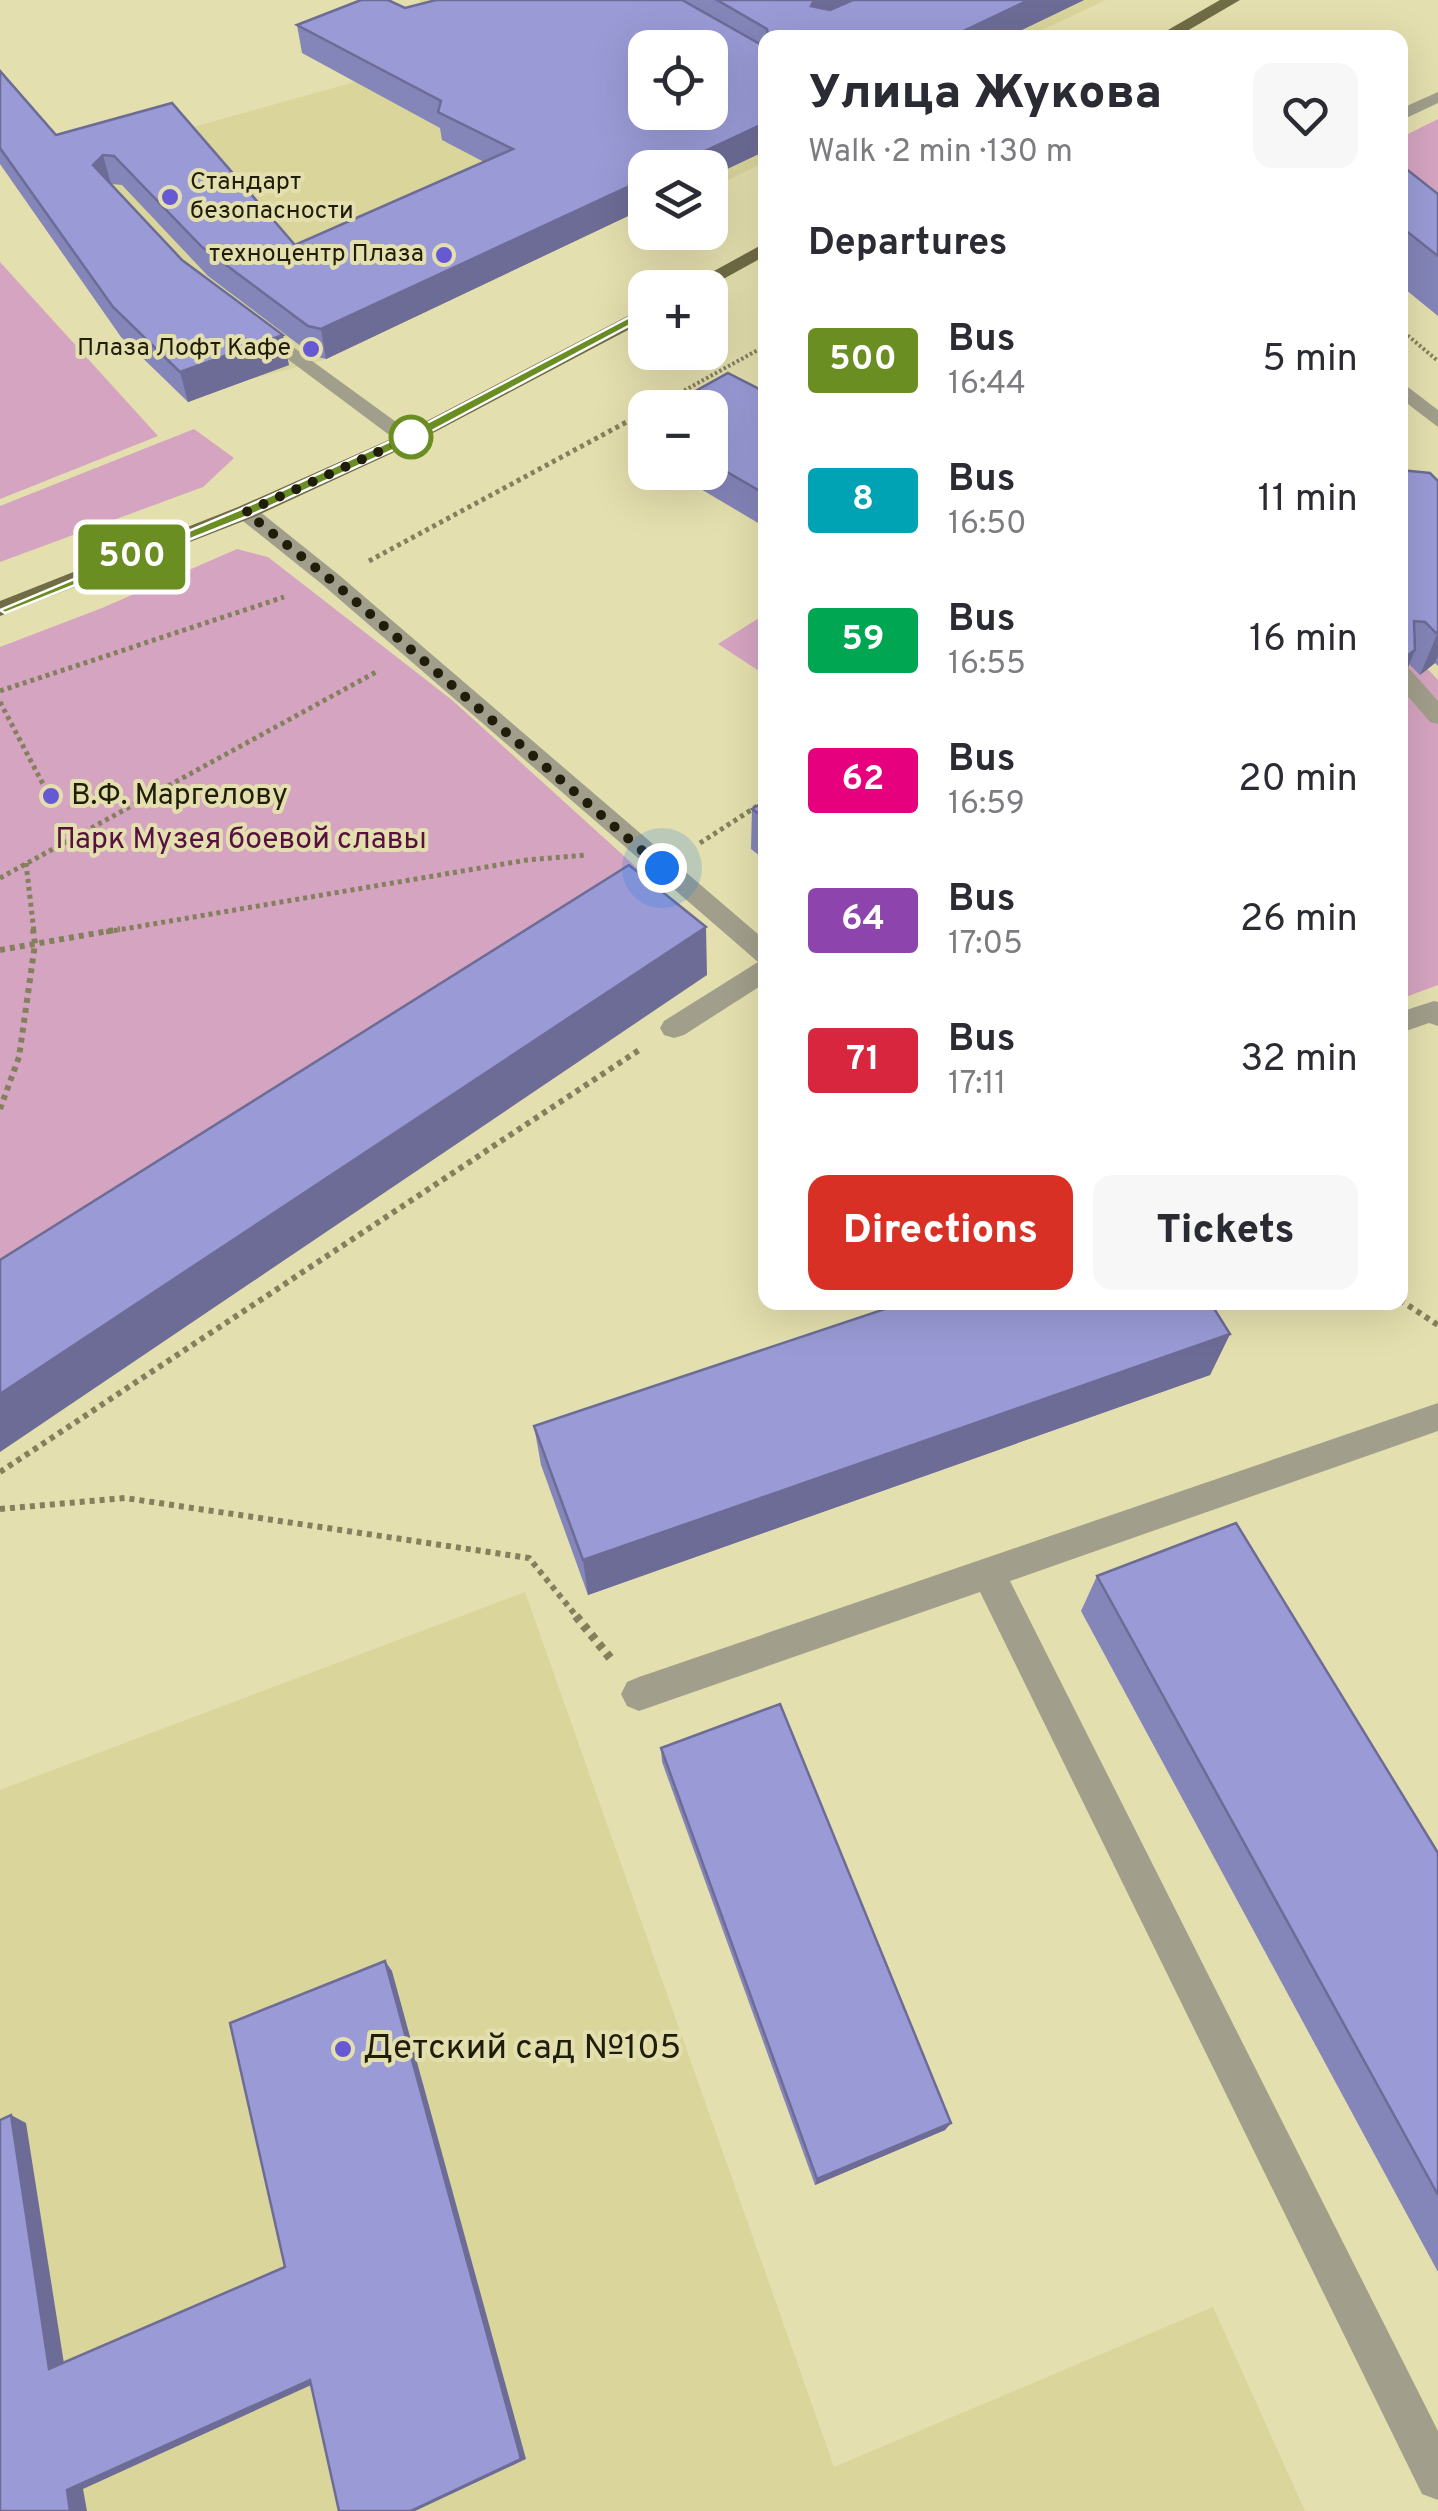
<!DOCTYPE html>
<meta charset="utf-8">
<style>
body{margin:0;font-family:Overpass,sans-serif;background:#f7f7f7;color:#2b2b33;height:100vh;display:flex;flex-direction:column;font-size:38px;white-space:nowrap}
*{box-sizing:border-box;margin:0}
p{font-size:32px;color:#7c7c81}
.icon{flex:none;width:55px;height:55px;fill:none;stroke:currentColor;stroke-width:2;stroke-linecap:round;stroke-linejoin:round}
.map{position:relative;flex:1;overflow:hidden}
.drawer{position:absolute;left:758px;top:30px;width:650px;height:1280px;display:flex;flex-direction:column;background:#fff;border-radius:20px;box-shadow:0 10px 40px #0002}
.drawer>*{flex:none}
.badge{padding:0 20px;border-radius:8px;font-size:35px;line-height:65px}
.tools{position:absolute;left:628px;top:30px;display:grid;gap:20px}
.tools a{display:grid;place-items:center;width:100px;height:100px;border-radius:20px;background:#fff;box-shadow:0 10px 40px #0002;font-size:50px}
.you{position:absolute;width:50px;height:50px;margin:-25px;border:8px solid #fff;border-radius:50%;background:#1a73e8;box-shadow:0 0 0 15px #1a73e833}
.map>.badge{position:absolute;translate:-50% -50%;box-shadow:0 0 0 5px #fff}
h2{padding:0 50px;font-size:38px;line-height:90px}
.round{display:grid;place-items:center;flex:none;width:105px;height:105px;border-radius:20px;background:#f7f7f7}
.head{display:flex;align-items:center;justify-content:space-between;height:170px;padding:0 50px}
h1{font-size:48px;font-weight:800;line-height:75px}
.cta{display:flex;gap:20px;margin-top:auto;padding:20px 50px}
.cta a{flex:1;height:115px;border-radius:20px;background:#d93025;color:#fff;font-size:40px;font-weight:800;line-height:115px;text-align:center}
.cta a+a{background:#f7f7f7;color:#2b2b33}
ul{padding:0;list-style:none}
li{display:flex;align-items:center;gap:30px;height:140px;padding:0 50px}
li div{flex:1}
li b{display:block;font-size:38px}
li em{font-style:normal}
li .badge{min-width:110px;font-weight:700;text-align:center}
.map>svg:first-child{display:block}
.built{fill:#dad59b;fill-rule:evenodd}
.green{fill:#d5a4c0}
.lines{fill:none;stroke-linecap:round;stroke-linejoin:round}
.path-far3{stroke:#84805e;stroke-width:4;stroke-dasharray:2.5 2.5;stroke-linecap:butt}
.path-far2{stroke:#84805e;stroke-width:5;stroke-dasharray:4 4;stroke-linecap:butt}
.path-far1{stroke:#84805e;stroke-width:6;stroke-dasharray:5 5;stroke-linecap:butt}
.path{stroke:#84805e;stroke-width:9;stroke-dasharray:6 6;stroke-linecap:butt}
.minor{fill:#a19f8b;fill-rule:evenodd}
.major{fill:#706c46;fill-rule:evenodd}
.wall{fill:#8485b8}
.shaded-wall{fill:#6c6c96}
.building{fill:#9a9bd6;stroke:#6c6c96;stroke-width:2.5;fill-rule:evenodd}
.line{fill:#6b8e23;stroke:#fff;stroke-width:2.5}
.walk{stroke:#201e0b;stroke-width:10;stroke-dasharray:0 18}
.poi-dot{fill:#6659d3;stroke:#e4dfae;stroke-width:4}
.stop-dot{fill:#fff;stroke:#6b8e23;stroke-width:5}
.labels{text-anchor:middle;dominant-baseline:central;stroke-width:8;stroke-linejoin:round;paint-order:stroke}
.far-poi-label{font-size:25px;fill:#201e0b;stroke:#e4dfae;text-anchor:end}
.poi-label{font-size:30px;fill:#201e0b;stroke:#e4dfae;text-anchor:start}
.park-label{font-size:30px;fill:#571041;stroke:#e4dfae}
.near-poi-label{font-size:35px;fill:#201e0b;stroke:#e4dfae;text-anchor:start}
</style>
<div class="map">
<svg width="1438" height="2511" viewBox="0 0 1438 2511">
<rect width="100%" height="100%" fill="#e4dfae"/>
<!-- built -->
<path class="built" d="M419 0H1106L1027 37 765 38V162L710 189V168H645V208L327 359 244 381 188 402 94 298 10 178 351 83 413 57 422 4ZM645 48H710V112H645Z
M525 1592 834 2467 1213 2307 1305 2511H0V1790Z"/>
<!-- green -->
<path class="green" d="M1438 119V204L1400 175V138Z
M0 262 158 436 0 499Z
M194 429 234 458 203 487 0 562V506Z
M237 549 268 557 452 700 646 876 0 1262V647L102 608Z
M765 614V675L718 644Z
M1414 655 1438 680V985L1400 999V705L1408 699 1400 691V661Z"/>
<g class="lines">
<!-- path-far3 -->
<path class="path-far3" d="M1400 329 1438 361
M658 405 765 346"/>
<!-- path-far2 -->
<path class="path-far2" d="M653 408 662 403
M369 561 645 412
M0 691 284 597
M0 702 44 786
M700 843 765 801
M26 863 34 932
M0 878 376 672
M106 932 527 860 586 855"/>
<!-- path-far1 -->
<path class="path-far1" d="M0 950 120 929
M0 1109 19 1057 35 944 33 929
M1400 1300 1438 1325
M0 1472 639 1050
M0 1509 125 1498 529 1558 578 1618"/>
<!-- path -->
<path class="path" d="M576 1616 611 1659"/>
<!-- minor -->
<path class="minor" d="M1438 92V103L1400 121V109Z
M253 318 414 435 417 439 414 443H400L246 328 243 324Z
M1400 381 1438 410V427L1400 398Z
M246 506 254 507 339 575 765 940V983L684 1035 674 1038 664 1035 660 1028 664 1021 758 962 323 585 238 517 235 512Z
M1400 665 1408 667 1438 701V724L1430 722 1400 687Z
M1434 1001 1438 1002V1026L1429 1023 1400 1033V1012Z
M1438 1403V1431L1010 1581 1438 2431V2500L1422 2494 980 1592 639 1711 627 1706 621 1694 627 1682 639 1677Z"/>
<!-- major -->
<path class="major" d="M1220 0H1240L1175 38H1154Z
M765 243V256L707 288H683Z
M645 307V321L414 443 254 517 0 616V601L238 507 400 435Z"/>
</g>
<!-- wall -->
<path class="wall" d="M436 0H1084L1005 38H765V151L326 359 314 356 208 276 122 185 111 184 182 260 289 365 188 402 121 337 0 164V71L56 135 172 103 295 245 484 162 442 140 440 128 302 53 297 25 405 8Z
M1400 164 1438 194V316L1400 285Z
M765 392V527L672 472H710V408Z
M645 419V457L641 454 639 422Z
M1400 470 1438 481V666L1435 663 1420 675 1409 664 1400 688Z
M765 801V860L751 849 752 809Z
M1230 1334 1210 1375 588 1595 541 1465 534 1426Z
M1097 1576 1438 1853V2272L1081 1611Z
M661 1748 951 2123 945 2130 815 2185 662 1762Z"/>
<!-- shaded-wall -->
<path class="shaded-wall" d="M814 0H873L811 29V6Z
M1029 0H1084L1005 38H949Z
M765 123V151L710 177V168H669Z
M103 155 111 184 93 165Z
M645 179V208L326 359 321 329Z
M283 335 289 365 188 402 180 372Z
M1438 632V655L1435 663 1420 675Z
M1415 650 1400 688V661Z
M706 927 707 975 0 1452V1394Z
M1230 1334 1210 1375 588 1595 583 1560Z
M385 1961 392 1971 526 2459 415 2511H411Z
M11 2115 26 2123 65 2370 49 2369Z
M951 2123 945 2130 815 2185 817 2179Z
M310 2380 320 2381 83 2489 87 2511H70L67 2490Z"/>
<!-- building -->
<path class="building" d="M361 0H388L405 8 436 0H682L765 47V123L669 168H645V179L321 329 308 326 202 247 114 156 103 155 93 165 182 260 283 335 180 372 113 307 0 148V71L56 135 172 103 295 245 513 149 438 112 441 101 297 25ZM645 48H710V112H645Z
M717 0H814L811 6 830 10 853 0H1029L949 38H768L767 29Z
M1400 164 1438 194V256L1400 226Z
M728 373 765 392V494L710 462V408H665Z
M1400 470 1430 473 1438 481V632L1436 633 1425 622 1414 621 1415 650 1400 661Z
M765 801V818L752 809Z
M629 865 706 927 0 1394V1260Z
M906 1302H1210L1230 1334 583 1560 534 1426Z
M1236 1523 1438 1853V2195L1097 1576Z
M780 1704 951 2123 817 2179 661 1748Z
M385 1961 521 2459 411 2511H339L310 2380 67 2490 70 2511H0V2120L11 2115 49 2369 285 2267 230 2023Z"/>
<!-- line -->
<path class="line" d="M645 309 649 315 411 442 251 515 5 613 0 610 241 509 402 436Z"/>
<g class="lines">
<!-- walk -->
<path class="walk" d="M411 437 246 512 331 580 662 868"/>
</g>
<!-- markers -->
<g class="poi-dot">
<circle cx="170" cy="197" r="10"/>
<circle cx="444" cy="255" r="10"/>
<circle cx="311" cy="349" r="10"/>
<circle cx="51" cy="796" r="10"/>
<circle cx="343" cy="2049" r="10"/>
</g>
<circle class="stop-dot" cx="411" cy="437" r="20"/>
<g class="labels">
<!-- far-poi labels -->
<g class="far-poi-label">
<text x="190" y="183" text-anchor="start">Стандарт<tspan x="190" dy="29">безопасности</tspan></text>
<text x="424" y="255">техноцентр Плаза</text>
<text x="291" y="349">Плаза Лофт Кафе</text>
</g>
<!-- poi labels -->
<g class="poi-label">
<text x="71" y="796">В.Ф. Маргелову</text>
</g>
<!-- park labels -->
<g class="park-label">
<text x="241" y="840">Парк Музея боевой славы</text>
</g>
<!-- near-poi labels -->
<g class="near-poi-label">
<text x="363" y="2049">Детский сад №105</text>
</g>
</g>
</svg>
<div class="tools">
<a><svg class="icon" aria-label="locate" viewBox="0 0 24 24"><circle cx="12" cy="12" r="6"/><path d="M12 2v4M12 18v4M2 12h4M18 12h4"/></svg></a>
<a><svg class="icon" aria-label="layers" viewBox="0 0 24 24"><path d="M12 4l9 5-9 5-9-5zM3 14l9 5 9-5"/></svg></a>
<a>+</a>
<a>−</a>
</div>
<div class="you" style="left:662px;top:868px"></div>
<b class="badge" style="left:132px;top:557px;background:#6b8e23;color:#fff">500</b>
<section class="drawer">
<div class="head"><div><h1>Улица Жукова</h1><p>Walk · 2 min · 130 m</p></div><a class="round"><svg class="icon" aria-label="heart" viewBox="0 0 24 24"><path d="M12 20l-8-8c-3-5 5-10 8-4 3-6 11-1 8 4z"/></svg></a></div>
<h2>Departures</h2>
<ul>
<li><span class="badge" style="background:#6b8e23;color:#fff">500</span><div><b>Bus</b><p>16:44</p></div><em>5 min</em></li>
<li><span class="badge" style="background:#00a3b4;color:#fff">8</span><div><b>Bus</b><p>16:50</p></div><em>11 min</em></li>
<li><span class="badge" style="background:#00a651;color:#fff">59</span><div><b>Bus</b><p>16:55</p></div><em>16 min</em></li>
<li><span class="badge" style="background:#e6007e;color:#fff">62</span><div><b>Bus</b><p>16:59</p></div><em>20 min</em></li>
<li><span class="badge" style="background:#8e44ad;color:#fff">64</span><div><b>Bus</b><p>17:05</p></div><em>26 min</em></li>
<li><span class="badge" style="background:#d7263d;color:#fff">71</span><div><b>Bus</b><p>17:11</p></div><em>32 min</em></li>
</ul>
<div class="cta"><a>Directions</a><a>Tickets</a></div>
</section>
</div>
